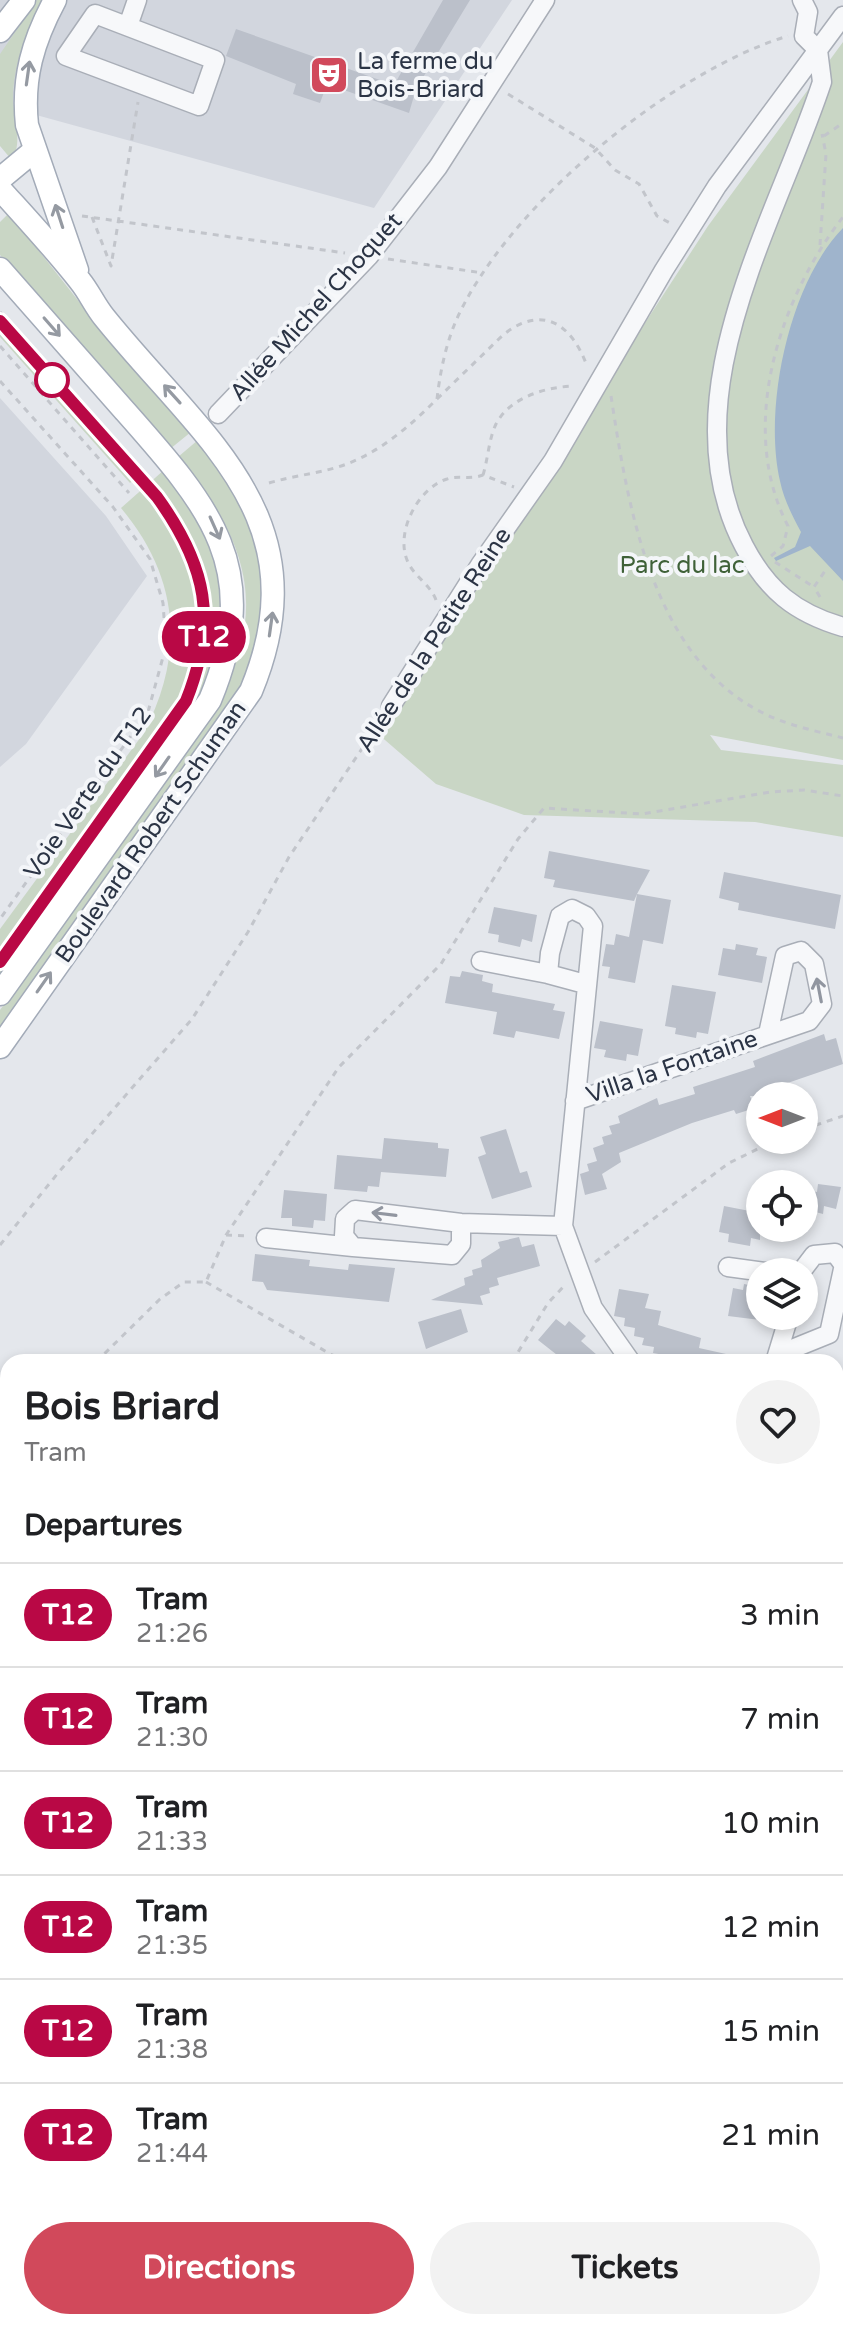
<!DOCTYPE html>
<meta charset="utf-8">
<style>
body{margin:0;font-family:"Varela Round",sans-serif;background:#f2f2f2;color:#202124;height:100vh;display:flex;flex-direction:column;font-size:30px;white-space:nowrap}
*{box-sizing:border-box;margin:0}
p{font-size:26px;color:#757577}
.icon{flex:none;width:44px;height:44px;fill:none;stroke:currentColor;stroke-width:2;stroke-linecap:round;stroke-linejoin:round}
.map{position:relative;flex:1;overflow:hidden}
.sheet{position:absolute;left:0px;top:1354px;width:844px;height:976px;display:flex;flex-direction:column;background:#fff;border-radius:24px 24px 0 0;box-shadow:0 4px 12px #0003}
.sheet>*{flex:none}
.badge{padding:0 16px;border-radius:26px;font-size:28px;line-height:52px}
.needle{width:52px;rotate:270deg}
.tools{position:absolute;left:746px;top:1082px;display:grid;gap:16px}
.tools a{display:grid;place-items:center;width:72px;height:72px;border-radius:50%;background:#fff;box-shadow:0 4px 12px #0003;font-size:40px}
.map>.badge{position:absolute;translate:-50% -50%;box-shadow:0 0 0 4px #fff}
h2{padding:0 24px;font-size:30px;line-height:72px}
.round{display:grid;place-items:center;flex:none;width:84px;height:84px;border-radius:42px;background:#f2f2f2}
.headline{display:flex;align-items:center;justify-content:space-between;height:136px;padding:0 24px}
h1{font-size:38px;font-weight:800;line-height:60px}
.cta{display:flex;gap:16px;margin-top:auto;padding:16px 24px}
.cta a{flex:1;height:92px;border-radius:48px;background:#d1495b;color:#fff;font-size:32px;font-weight:800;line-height:92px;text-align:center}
.cta a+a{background:#f2f2f2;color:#202124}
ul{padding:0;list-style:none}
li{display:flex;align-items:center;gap:24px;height:104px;padding:0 24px;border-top:2px solid #e0e0e0}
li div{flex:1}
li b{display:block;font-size:30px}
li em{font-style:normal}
li .badge{min-width:88px;font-weight:700;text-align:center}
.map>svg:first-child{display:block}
.built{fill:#d2d6de}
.green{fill:#c9d6c5}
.water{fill:#9fb4cc}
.building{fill:#bbc0ca}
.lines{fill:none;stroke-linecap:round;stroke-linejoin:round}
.minor-casing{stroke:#a9aeb7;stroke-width:21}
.major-casing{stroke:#a3abb8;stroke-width:25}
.path{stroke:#c2c5cb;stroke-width:3;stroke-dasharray:6 6;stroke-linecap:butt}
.minor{stroke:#f7f8fa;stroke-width:18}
.major{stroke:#fff;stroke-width:22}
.tram{stroke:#7d8696;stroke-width:2}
.oneway{stroke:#959aa2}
.oneway2{stroke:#9196a0}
.line-casing{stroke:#fff;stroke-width:18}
.line{stroke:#b90845;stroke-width:12}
.stop-dot{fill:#fff;stroke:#b90845;stroke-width:4}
.labels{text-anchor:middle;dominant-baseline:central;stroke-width:8;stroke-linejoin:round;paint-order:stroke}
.poi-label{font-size:24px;fill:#2b3445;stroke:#f4f6f9;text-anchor:start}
.street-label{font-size:24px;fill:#2b3445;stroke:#f4f6f9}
.park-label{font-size:24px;fill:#3f6138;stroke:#f4f6f9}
</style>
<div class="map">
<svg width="843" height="2330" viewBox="0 0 843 2330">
<rect width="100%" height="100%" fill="#e4e7ec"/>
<!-- built -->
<path class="built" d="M0 0H512L374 208 0 105Z
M0 398 106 516 147 576 26 744 0 767Z
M842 2056H843V2254L836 2253V2078Z"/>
<!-- green -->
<path class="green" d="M37 0H44C27 30 14 62 13 97 13 114 24 147 11 159L0 146V54Z
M843 42V760L710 735 721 750 843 765V837L755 822 524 815 436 784 378 734 708 226Z
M9 213 103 332 191 432 170 449 0 255V222Z
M0 319 139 475 130 483 0 337Z
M198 440C239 489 271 552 262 617 259 639 250 661 244 683L0 1028V1010C47 946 93 881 139 817 234 687 304 603 178 457Z
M164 470 201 521 218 567 223 616 216 661 195 707 0 981V929L143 734C186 654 179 577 121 508Z"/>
<!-- water -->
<path class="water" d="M843 228V581L810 546 776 561 774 558 795 547 801 532C792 515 784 500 780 481 763 408 789 283 843 228Z"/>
<!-- building -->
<path class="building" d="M443 0H470L416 89 409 113 327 84 320 103 293 94 296 84 226 56 236 29 394 85Z
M549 851 650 870 637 894 671 900 663 944 643 940 635 983 608 978 610 967 602 966 606 944 614 945 616 934 629 937 637 894 634 901 553 887 555 880 544 878Z
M724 872 841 895 835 929 738 910 739 903 719 898Z
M494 907 537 915 532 942 522 939 520 947 498 942 499 935 488 933Z
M736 944 758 948 756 955 767 957 762 983 718 975 723 948 735 950Z
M462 971 483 975 482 981 493 984 492 992 555 1004 553 1010 565 1012 559 1039 516 1031 514 1038 493 1034 497 1012 445 1003 450 976 460 977Z
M672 985 716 992 708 1034 697 1032 696 1038 675 1034 676 1028 665 1026Z
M600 1021 643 1029 638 1056 627 1054 626 1061 604 1057 606 1050 594 1048Z
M824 1034 826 1041 836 1038 843 1064 773 1088 776 1096H750L755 1108 736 1114 734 1110 692 1123 619 1153 621 1162 602 1174 607 1189 585 1195 580 1174 589 1171 587 1164 597 1161 593 1148 604 1144 602 1137 612 1134 609 1126 620 1123 618 1116 657 1098 659 1105 695 1094 693 1087 755 1067 753 1061Z
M506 1129 520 1173 527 1171 532 1187 492 1199 478 1157 486 1154 480 1137Z
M384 1138 438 1143V1148L449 1149 446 1177 381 1172 379 1187 368 1186 367 1192 334 1189 337 1155 382 1159 381 1165Z
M818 1184 841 1187 836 1209 824 1206 823 1214 804 1209V1190L817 1192Z
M284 1190 327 1194 325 1221 314 1220 313 1228 292 1226V1218H281Z
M724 1206 760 1213V1240L751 1238 750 1246 728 1242 729 1234 719 1232Z
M519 1237 522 1247 534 1244 540 1266 497 1278 499 1285 489 1288 490 1293 480 1296 483 1305 431 1300 465 1285 464 1278 473 1275 472 1270 482 1267 481 1260 500 1248 498 1242Z
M255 1254 310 1260 309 1266 348 1270 349 1264 395 1268 389 1302 267 1290 263 1282 252 1281Z
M744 1284 760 1287V1320L728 1316 733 1288 743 1290Z
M619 1289 649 1294 645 1308 661 1311 658 1325 701 1338 699 1348 735 1356V1362H663L664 1355 653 1353 654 1347 642 1345 644 1338 634 1336 635 1328 624 1326 625 1318 614 1316Z
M461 1309 468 1332 426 1349 418 1322Z
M556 1319 565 1326 569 1321 586 1336 581 1341 605 1362H566L538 1340Z"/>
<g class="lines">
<defs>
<path id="minor" d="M802 0 808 12 804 36 818 50 822 82C776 222 666 399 744 546 767 590 795 613 843 627
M95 14 215 60 199 106 66 56Z
M128 26 137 0
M218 414 369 256 438 167 545 0
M391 706 480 565 553 461 664 270 717 186 843 16
M481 961 548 974
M585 984 548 974 550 953 560 916 572 909 586 916 593 926 563 1226 593 1308 631 1362
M575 1101 809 1021 822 1004 814 964 801 951 785 956 768 1034
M461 1223V1244L452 1255 353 1247 344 1236 345 1219 355 1210 461 1223 563 1226
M266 1238 353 1247
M728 1267 765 1272
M801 1272 814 1255 835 1253 843 1264
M779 1349H792L829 1334 843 1269
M775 1362 789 1316
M836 1447 843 1449
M0 1718 8 1720
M0 1779 8 1784
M836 1846 843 1829
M0 2249 8 2246
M100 2322 106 2330
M300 2330 304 2322
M577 2330 582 2322"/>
<path id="major" d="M55 0C33 41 22 78 27 125L77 270
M0 31 24 0
M0 179 35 150
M0 189C27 219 55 249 80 281 89 292 95 306 104 317 201 438 323 517 251 691L0 1047
M0 269C41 316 83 363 124 410 209 506 265 568 210 700L0 994"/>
</defs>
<!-- minor casing -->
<use href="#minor" class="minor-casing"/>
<!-- major casing -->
<use href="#major" class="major-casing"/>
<!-- path -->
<path class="path" d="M508 94 595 148 615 170 639 184 657 216 670 223
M824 136 843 123
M82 216 345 253
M92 217 111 266 138 102
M820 245 826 154 822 134
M388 259 483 273
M0 312 147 477
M0 346 129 493
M0 381 113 507 150 559 163 603 166 646 148 712 0 919
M611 396C628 506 651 655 761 712 786 725 816 731 843 738
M437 399 503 335C543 303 572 325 587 366
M483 475C488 459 489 438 496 424 510 397 546 387 574 386
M269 483C292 476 315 474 338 467 377 455 409 427 437 399 440 373 445 348 455 323 504 209 671 71 788 36
M771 556 783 546 788 526C737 428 779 299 843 217
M775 562 814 587
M820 597 814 587 827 568
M436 600C431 586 417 578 410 566 392 537 417 488 447 479 459 475 470 480 483 475L514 487
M804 1129 843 1116
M226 1235 250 1236
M0 1245 58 1173 192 1019 248 932 289 857 382 719
M595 1262 729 1163 776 1140
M206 1282 332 1355 353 1362
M96 1362 160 1299 184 1282H206L226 1235 339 1067 441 964 518 839 544 808 642 814 770 792 804 790 843 796
M512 1362 548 1303 566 1284
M0 1461 8 1452
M836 1746 843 1729
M0 1917 8 1922
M836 1928 843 1911
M836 1961 843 1963
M836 2059 843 2048
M0 2066 8 2068
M836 2256 843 2258
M695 2322 697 2330
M378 2330 383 2322
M608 2330 613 2322
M754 2330 765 2322"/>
<!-- minor -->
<use href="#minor" class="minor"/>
<!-- major -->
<use href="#major" class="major"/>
<!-- tram -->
<path class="tram" d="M0 321 157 497C207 565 218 621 186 701L0 962"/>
</g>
<!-- one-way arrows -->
<defs><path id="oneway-shaft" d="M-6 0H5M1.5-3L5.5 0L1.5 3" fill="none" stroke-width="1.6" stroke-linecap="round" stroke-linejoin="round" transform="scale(2)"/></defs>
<g class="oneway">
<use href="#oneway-shaft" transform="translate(28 73) rotate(-82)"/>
<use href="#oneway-shaft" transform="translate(59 216) rotate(-108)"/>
<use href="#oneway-shaft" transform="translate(52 327) rotate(49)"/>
<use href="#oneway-shaft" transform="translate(172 394) rotate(-132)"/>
<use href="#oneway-shaft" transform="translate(215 528) rotate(66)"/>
<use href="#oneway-shaft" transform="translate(271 624) rotate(-82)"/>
<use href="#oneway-shaft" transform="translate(162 767) rotate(125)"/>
<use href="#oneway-shaft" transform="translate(44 982) rotate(-55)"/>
</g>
<g class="oneway2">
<use href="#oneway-shaft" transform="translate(819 990) rotate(-101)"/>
<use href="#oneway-shaft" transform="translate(384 1214) rotate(-173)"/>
</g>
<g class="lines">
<defs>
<path id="line" d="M0 321 157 497C207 566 218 621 186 701L0 962"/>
</defs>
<!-- line casing -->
<use href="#line" class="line-casing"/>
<!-- line -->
<use href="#line" class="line"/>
</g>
<!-- icons -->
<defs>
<symbol id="theatre-square" viewBox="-11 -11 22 22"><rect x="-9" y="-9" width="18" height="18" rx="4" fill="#d1495b" stroke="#f4f6f9"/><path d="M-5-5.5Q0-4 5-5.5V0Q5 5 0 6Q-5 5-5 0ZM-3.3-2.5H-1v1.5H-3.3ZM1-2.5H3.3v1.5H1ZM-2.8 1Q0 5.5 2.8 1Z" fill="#fff"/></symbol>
</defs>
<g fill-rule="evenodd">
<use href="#theatre-square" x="307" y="53" width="44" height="44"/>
</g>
<!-- markers -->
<circle class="stop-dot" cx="52" cy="380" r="16"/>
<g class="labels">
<!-- poi labels -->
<g class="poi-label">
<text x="357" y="61">La ferme du<tspan x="357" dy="28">Bois-Briard</tspan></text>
</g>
<!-- street labels -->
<g class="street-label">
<text transform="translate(316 307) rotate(-48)">Allée Michel Choquet</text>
<text transform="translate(434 640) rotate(-57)">Allée de la Petite Reine</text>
<text transform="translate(88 793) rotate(-55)">Voie Verte du T12</text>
<text transform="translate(151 832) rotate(-55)">Boulevard Robert Schuman</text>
<text transform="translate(672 1067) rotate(-19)">Villa la Fontaine</text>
</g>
<!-- park labels -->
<g class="park-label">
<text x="682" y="565">Parc du lac</text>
</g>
</g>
</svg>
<div class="tools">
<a><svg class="needle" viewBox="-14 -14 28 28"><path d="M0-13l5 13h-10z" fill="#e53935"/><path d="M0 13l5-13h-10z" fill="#757577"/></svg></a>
<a><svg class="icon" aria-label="locate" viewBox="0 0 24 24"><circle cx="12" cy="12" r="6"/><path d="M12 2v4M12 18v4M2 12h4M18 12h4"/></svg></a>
<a><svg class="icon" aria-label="layers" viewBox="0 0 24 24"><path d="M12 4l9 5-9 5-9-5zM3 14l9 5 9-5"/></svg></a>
</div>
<b class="badge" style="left:204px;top:637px;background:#b90845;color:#fff">T12</b>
<section class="sheet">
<div class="headline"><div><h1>Bois Briard</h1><p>Tram</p></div><a class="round"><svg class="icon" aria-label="heart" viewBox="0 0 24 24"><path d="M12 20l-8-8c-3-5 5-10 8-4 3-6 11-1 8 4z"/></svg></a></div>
<h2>Departures</h2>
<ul>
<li><span class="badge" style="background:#b90845;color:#fff">T12</span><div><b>Tram</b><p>21:26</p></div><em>3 min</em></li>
<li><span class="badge" style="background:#b90845;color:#fff">T12</span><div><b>Tram</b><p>21:30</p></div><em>7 min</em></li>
<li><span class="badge" style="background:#b90845;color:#fff">T12</span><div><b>Tram</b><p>21:33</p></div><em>10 min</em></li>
<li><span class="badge" style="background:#b90845;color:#fff">T12</span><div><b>Tram</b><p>21:35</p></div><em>12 min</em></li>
<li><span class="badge" style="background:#b90845;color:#fff">T12</span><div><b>Tram</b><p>21:38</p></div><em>15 min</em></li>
<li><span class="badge" style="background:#b90845;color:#fff">T12</span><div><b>Tram</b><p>21:44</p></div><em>21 min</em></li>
</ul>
<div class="cta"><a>Directions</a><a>Tickets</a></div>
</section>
</div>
